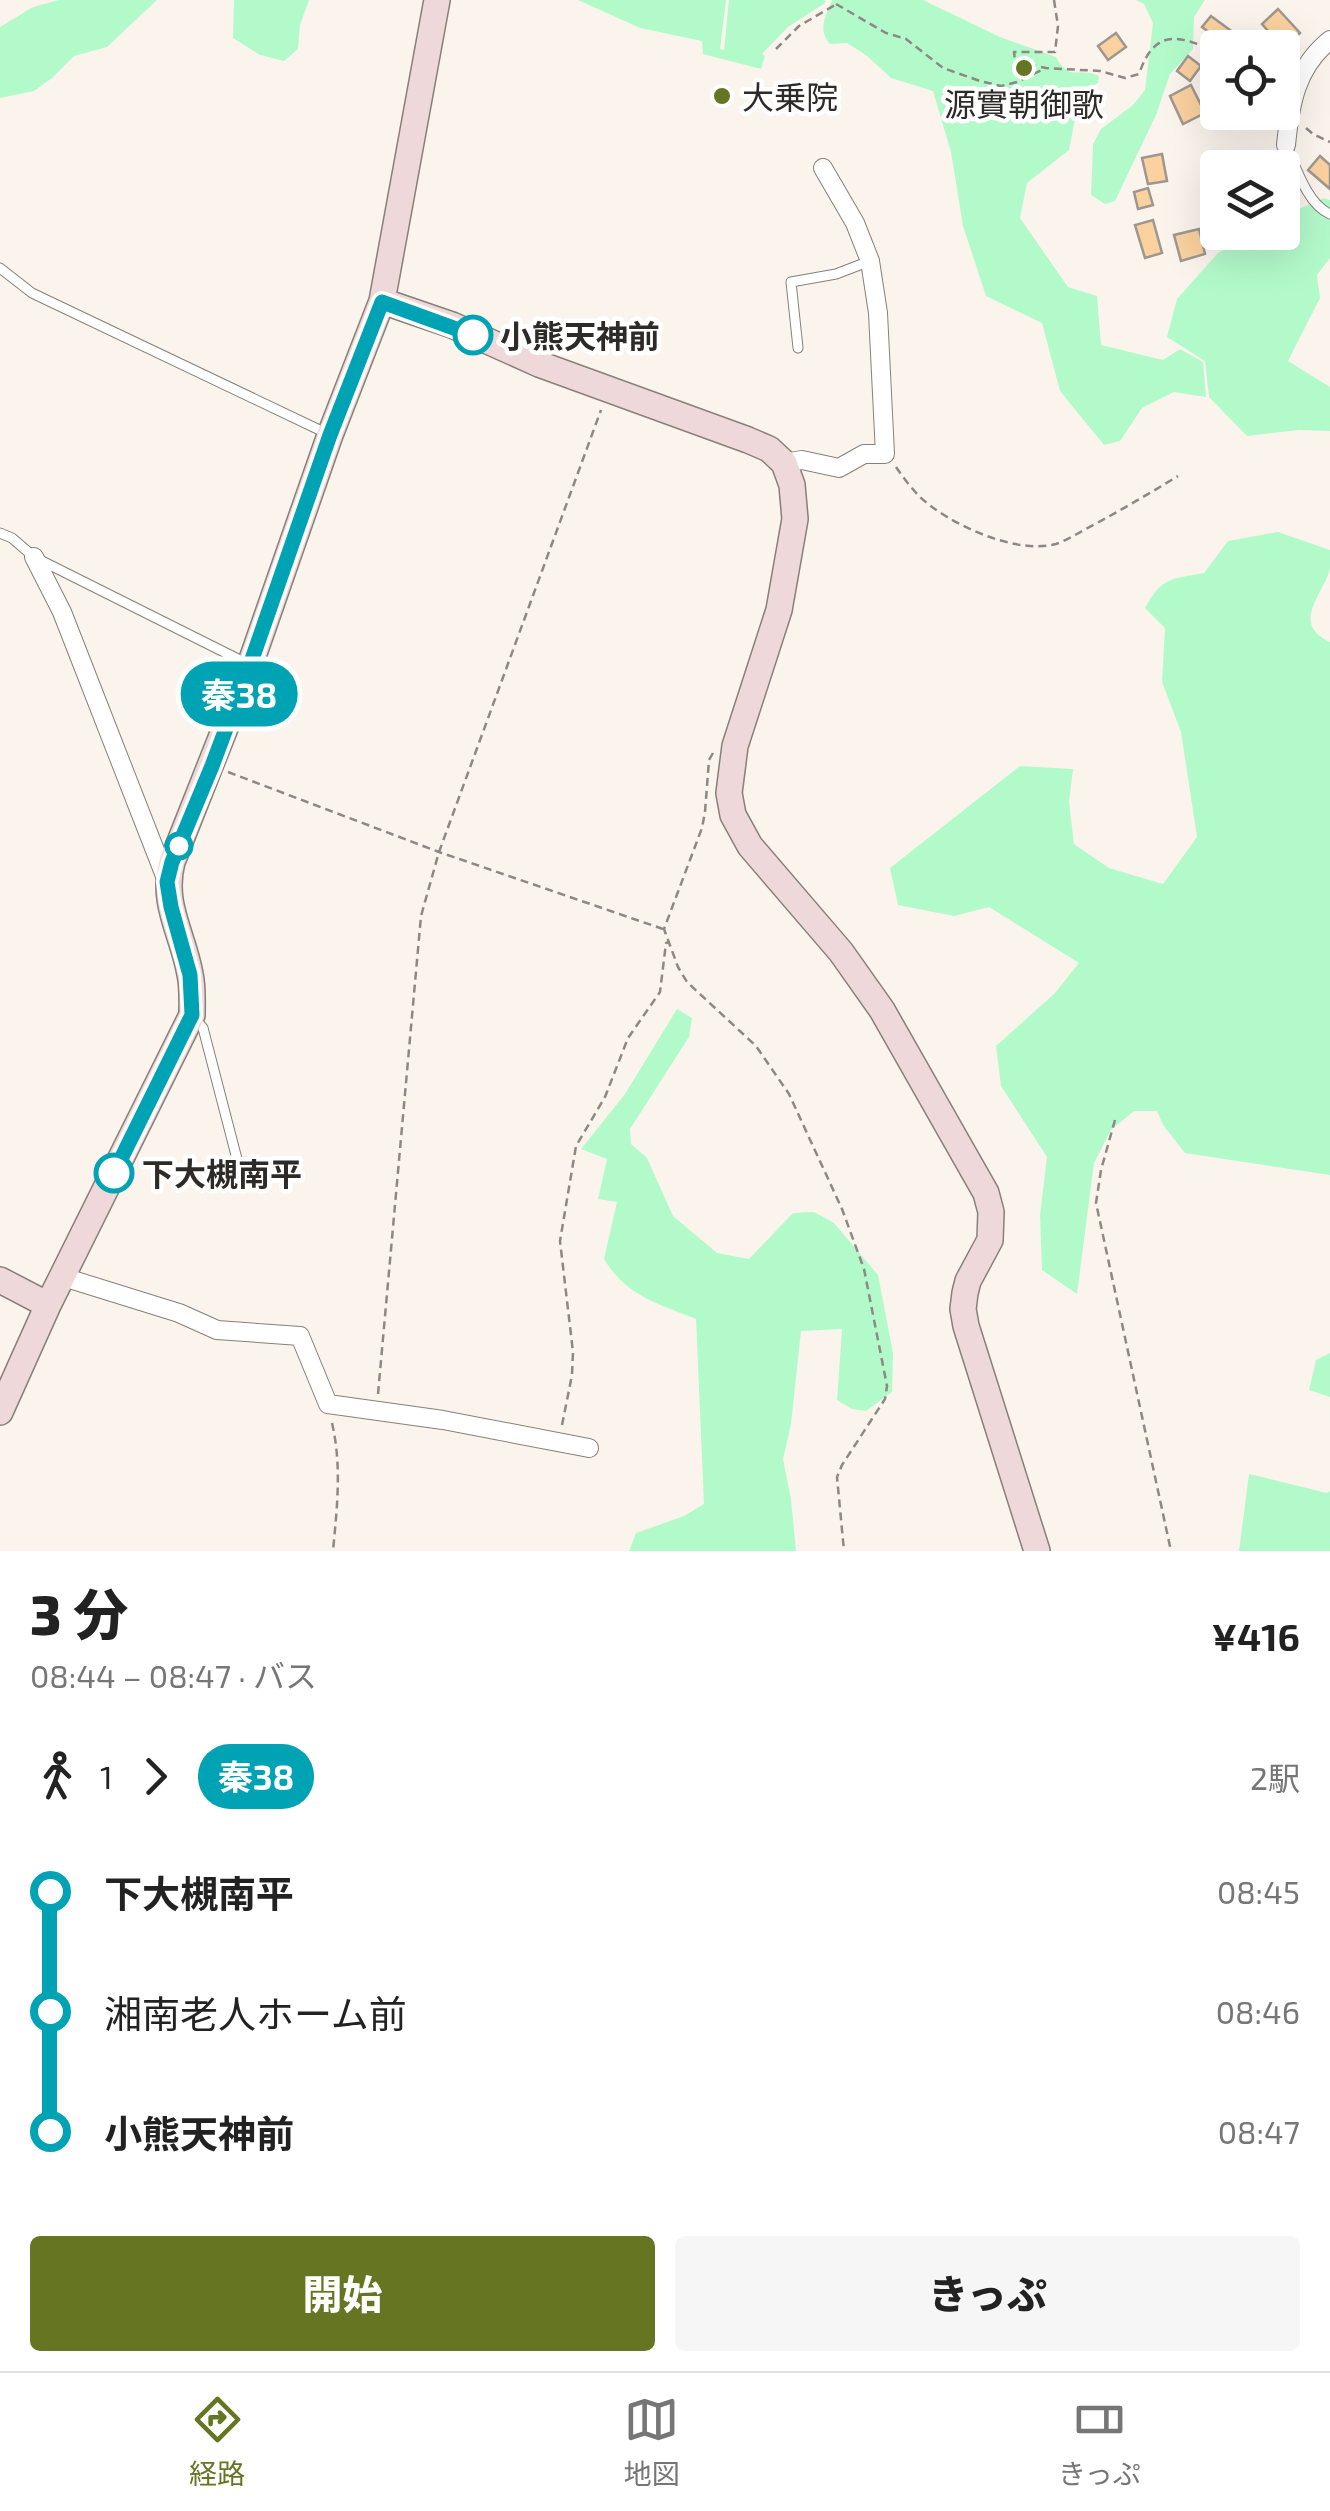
<!DOCTYPE html>
<html lang="ja">
<meta charset="utf-8">
<style>
body{margin:0;font-family:"Exo 2","Noto Sans JP",sans-serif;background:#f6f6f6;color:#222;height:100vh;display:flex;flex-direction:column;font-size:38px;white-space:nowrap}
*{box-sizing:border-box;margin:0}
p{font-size:32px;color:#767676}
.icon{flex:none;width:55px;height:55px;fill:none;stroke:currentColor;stroke-width:2;stroke-linecap:round;stroke-linejoin:round}
.map{position:relative;height:1551px;overflow:hidden}
.details{display:flex;flex-direction:column;background:#fff;flex:1}
.details>*{flex:none}
.badge{padding:0 20px;border-radius:32px;font-size:35px;line-height:65px}
.tools{position:absolute;left:1200px;top:30px;display:grid;gap:20px}
.tools a{display:grid;place-items:center;width:100px;height:100px;border-radius:10px;background:#fff;box-shadow:0 10px 40px #0002;font-size:50px}
.map>.badge{position:absolute;translate:-50% -50%;box-shadow:0 0 0 5px #fff}
.legs{display:flex;align-items:center;gap:15px;height:110px;padding:0 30px;font-size:32px}
.legs p{margin-inline-start:auto}
.headline{display:flex;align-items:center;justify-content:space-between;height:170px;padding:0 30px}
h1{font-size:55px;font-weight:800;line-height:75px}
.action{display:flex;gap:20px;margin-top:auto;padding:20px 30px}
.action a{flex:1;height:115px;border-radius:10px;background:#667522;color:#fff;font-size:40px;font-weight:800;line-height:115px;text-align:center}
.action a+a{background:#f6f6f6;color:#222}
ul{padding:0 30px;list-style:none}
li{display:flex;align-items:center;gap:35px;height:120px;font-size:38px}
li i{display:grid;place-items:center;width:15px;height:100%;margin:0 12px;background:currentColor}
li i::after{content:'';width:25px;height:25px;margin:-12px;border:8px solid;border-radius:50%;background:#fff}
li p{margin-inline-start:auto}
li:first-child i{background:linear-gradient(#0000 50%,currentColor 0)}
li:last-child i{background:linear-gradient(currentColor 50%,#0000 0)}
.tab-bar{display:flex;justify-content:space-around;align-items:center;height:140px;border-top:2px solid #e0e0e0;background:#fff;font-size:28px;color:#767676}
.tab-bar a{display:grid;justify-items:center;gap:5px}
.tab-bar .on{color:#667522}
.map>svg:first-child{display:block}
.green{fill:#b3faca}
.building{fill:#fad19f;stroke:#9d9790;stroke-width:2.5}
.lines{fill:none;stroke-linecap:round;stroke-linejoin:round}
.lane-casing{stroke:#868079;stroke-width:11}
.street-casing{stroke:#868079;stroke-width:20}
.secondary-casing{stroke:#868079;stroke-width:28}
.path{stroke:#8d8883;stroke-width:2.5;stroke-dasharray:8 5;stroke-linecap:butt}
.lane{stroke:#fff;stroke-width:9}
.street{stroke:#fff;stroke-width:18}
.secondary{stroke:#efd8d9;stroke-width:25}
.line-1-casing{stroke:#fff;stroke-width:22}
.line-1{stroke:#00a3b4;stroke-width:15}
.poi-dot{fill:#667522;stroke:#fff;stroke-width:4}
.stop-1-dot{fill:#fff;stroke:#00a3b4;stroke-width:5}
.labels{text-anchor:middle;dominant-baseline:central;stroke-width:9;stroke-linejoin:round;paint-order:stroke}
.poi-label{font-size:32px;fill:#2d2a28;stroke:#fff;text-anchor:start}
.stop-label{font-size:32px;font-weight:bold;fill:#2d2a28;stroke:#fff;text-anchor:start}
</style>
<div class="map">
<svg width="1330" height="1551" viewBox="0 0 1330 1551">
<rect width="100%" height="100%" fill="#fbf4ed"/>
<!-- green -->
<path class="green" d="M59 0H157L107 47 74 56 52 78 34 91 0 98V27L33 7Z
M234 0H309L300 25 298 49 284 61 260 55 233 38Z
M578 0H726L720 49 724 50 729 0H825V3L788 27 762 54 765 56 761 69 703 54 702 41 640 28Z
M832 0H923L1000 37 1056 57C1070 83 1079 66 1099 76L1098 83 1080 93 1069 150 1027 183 1020 218 1068 287 1097 296 1101 345 1163 360 1180 349 1203 362 1206 397 1174 392 1142 408 1120 441 1104 445 1060 391 1042 323 986 296 963 226 951 152 933 91 891 78 866 55 847 43 830 44C817 29 826 16 832 0Z
M1136 0H1205L1194 17 1193 49 1170 74 1156 115 1115 201 1105 204 1091 195 1093 144 1101 129 1133 105 1145 90 1153 23 1144 4Z
M1324 198 1330 200V258L1317 275 1320 298 1288 361 1330 387V431L1299 430 1247 436 1209 397 1205 361 1167 337 1177 299 1218 253 1252 233 1282 232 1283 216Z
M1278 532 1330 550C1330 556 1330 562 1330 568 1325 593 1289 623 1330 642V1175L1185 1153 1163 1125 1157 1111H1134L1111 1130 1094 1163 1077 1294 1042 1270 1040 1215 1047 1157 1001 1086 996 1046 1054 994 1079 963 989 907 954 916 898 905 890 868 1020 766 1073 769 1069 802 1074 844 1109 868 1163 884 1197 837 1181 732 1162 682 1165 628 1145 608C1162 577 1171 579 1204 573L1228 541Z
M677 1009 692 1018 689 1037 630 1129 631 1144 647 1158 673 1216 717 1253 749 1259 793 1213 814 1212 834 1223 878 1275 893 1353 892 1392 866 1411 852 1409 837 1400 842 1329 801 1331 791 1424 783 1459 791 1499 796 1551H629L636 1533 684 1516 704 1504 696 1319C659 1304 626 1296 604 1259L617 1202 598 1199 607 1159 581 1149 625 1094Z
M1330 1353V1397L1309 1390 1316 1360Z
M1249 1474 1327 1493 1330 1491V1551H1239Z"/>
<!-- building -->
<path class="building" d="M1278 9 1300 33 1284 49 1262 24Z
M1211 16 1234 33 1225 44 1202 27Z
M1116 33 1126 47 1108 60 1098 46Z
M1249 33 1259 45 1256 48H1231Z
M1188 56 1201 66 1190 81 1177 71Z
M1191 85 1205 113 1183 124 1170 96Z
M1162 154 1167 181 1148 184 1142 158Z
M1320 156 1330 165V189L1308 170Z
M1148 188 1153 205 1138 209 1134 192Z
M1153 220 1162 253 1145 258 1135 225Z
M1199 229 1205 254 1181 261 1174 235Z"/>
<g class="lines">
<defs>
<path id="lane" d="M1286 145C1296 167 1307 204 1330 214
M0 268 32 293 328 434
M798 348 791 282 836 274 870 261
M0 533 12 538 34 557 248 664
M194 1017 203 1028 244 1186"/>
<path id="street" d="M1286 145C1290 104 1296 67 1330 40
M784 463 802 460 839 468 864 454H885L878 313 870 261 855 223 823 168
M34 557 62 612 167 881
M63 1277 179 1313 217 1330 300 1336 328 1404 443 1420 589 1448"/>
<path id="secondary" d="M382 301 452 325 539 364 748 440 769 449 784 463 792 485 795 519 779 610 735 746 729 793 733 815 750 846 841 952 882 1010 986 1193 991 1212 990 1240 968 1281 965 1293 963 1309 966 1326 1037 1551
M0 1280 48 1305
M0 1412 48 1305 192 1015C192 1002 193 987 190 974 183 934 161 904 172 862L250 665 330 435 382 301 437 0"/>
</defs>
<!-- lane casing -->
<use href="#lane" class="lane-casing"/>
<!-- street casing -->
<use href="#street" class="street-casing"/>
<!-- secondary casing -->
<use href="#secondary" class="secondary-casing"/>
<!-- path -->
<path class="path" d="M1054 0 1058 26 1055 52H1014L1015 62 1046 68 1100 71 1125 78 1139 74C1155 27 1180 35 1218 53
M836 4 886 33 906 39 943 68 980 81 1001 86 1017 82 1044 69
M776 49 799 26 835 5
M1306 128 1313 134 1330 142
M896 467C903 477 911 488 920 497 949 524 1015 555 1056 544 1065 541 1075 535 1084 530 1116 513 1147 495 1178 476
M713 753 709 760 705 812 702 828 664 929 678 967 687 982 756 1046 789 1094 842 1209 864 1269 887 1386 885 1399 842 1465 837 1477 844 1551
M228 772 439 852 663 929
M1115 1120 1101 1170 1096 1203 1171 1551
M378 1394 421 916 439 852 601 410
M332 1423C342 1466 337 1508 333 1551
M562 1425 572 1375 573 1352 560 1241 576 1146 605 1097 628 1038 660 992 666 943 669 942"/>
<!-- lane -->
<use href="#lane" class="lane"/>
<!-- street -->
<use href="#street" class="street"/>
<!-- secondary -->
<use href="#secondary" class="secondary"/>
</g>
<g class="lines">
<defs>
<path id="line-1" d="M114 1173 192 1015 190 975 171 907 167 882 172 862 212 766 250 665 330 435 382 302 473 335"/>
</defs>
<!-- line-1 casing -->
<use href="#line-1" class="line-1-casing"/>
<!-- line-1 -->
<use href="#line-1" class="line-1"/>
</g>
<!-- markers -->
<g class="poi-dot">
<circle cx="1024" cy="68" r="10"/>
<circle cx="722" cy="96" r="10"/>
</g>
<g class="stop-1-dot">
<circle cx="473" cy="335" r="18"/>
<circle cx="179" cy="846" r="12"/>
<circle cx="114" cy="1173" r="18"/>
</g>
<g class="labels">
<!-- poi labels -->
<g class="poi-label">
<text x="742" y="96">大乗院</text>
<text x="1024" y="103" text-anchor="middle">源實朝御歌</text>
</g>
<!-- stop labels -->
<g class="stop-label">
<text x="500" y="335">小熊天神前</text>
<text x="142" y="1173">下大槻南平</text>
</g>
</g>
</svg>
<div class="tools">
<a><svg class="icon" aria-label="locate" viewBox="0 0 24 24"><circle cx="12" cy="12" r="6"/><path d="M12 2v4M12 18v4M2 12h4M18 12h4"/></svg></a>
<a><svg class="icon" aria-label="layers" viewBox="0 0 24 24"><path d="M12 4l9 5-9 5-9-5zM3 14l9 5 9-5"/></svg></a>
</div>
<b class="badge" style="left:239px;top:694px;background:#00a3b4;color:#fff">秦38</b>
</div>
<section class="details">
<div class="headline"><div><h1>3 分</h1><p>08:44 – 08:47 · バス</p></div><b>¥416</b></div>
<div class="legs"><svg class="icon" aria-label="walk" viewBox="0 0 24 24"><circle cx="13" cy="4" r="2"/><path d="M13 8l-2 6 4 7M11 14l-3 7M7 12l3-4h3l4 4"/></svg>1<svg class="icon" aria-label="forward" viewBox="0 0 24 24"><path d="M9 5l7 7-7 7"/></svg><b class="badge" style="background:#00a3b4;color:#fff">秦38</b><p>2駅</p></div>
<ul>
<li><i style="color:#00a3b4"></i><b>下大槻南平</b><p>08:45</p></li>
<li><i style="color:#00a3b4"></i><span>湘南老人ホーム前</span><p>08:46</p></li>
<li><i style="color:#00a3b4"></i><b>小熊天神前</b><p>08:47</p></li>
</ul>
<div class="action"><a>開始</a><a>きっぷ</a></div>
</section>
<nav class="tab-bar">
<a class="on"><svg class="icon" aria-label="directions" viewBox="0 0 24 24"><path d="M12 3l9 9-9 9-9-9zM9 14v-3h6M13 9l2 2-2 2"/></svg>経路</a>
<a><svg class="icon" aria-label="map" viewBox="0 0 24 24"><path d="M3 6l6-2 6 2 6-2v14l-6 2-6-2-6 2zM9 4v14M15 6v14"/></svg>地図</a>
<a><svg class="icon" aria-label="tickets" viewBox="0 0 24 24"><path d="M3 7h18v10H3zM15 7v10"/></svg>きっぷ</a>
</nav>
